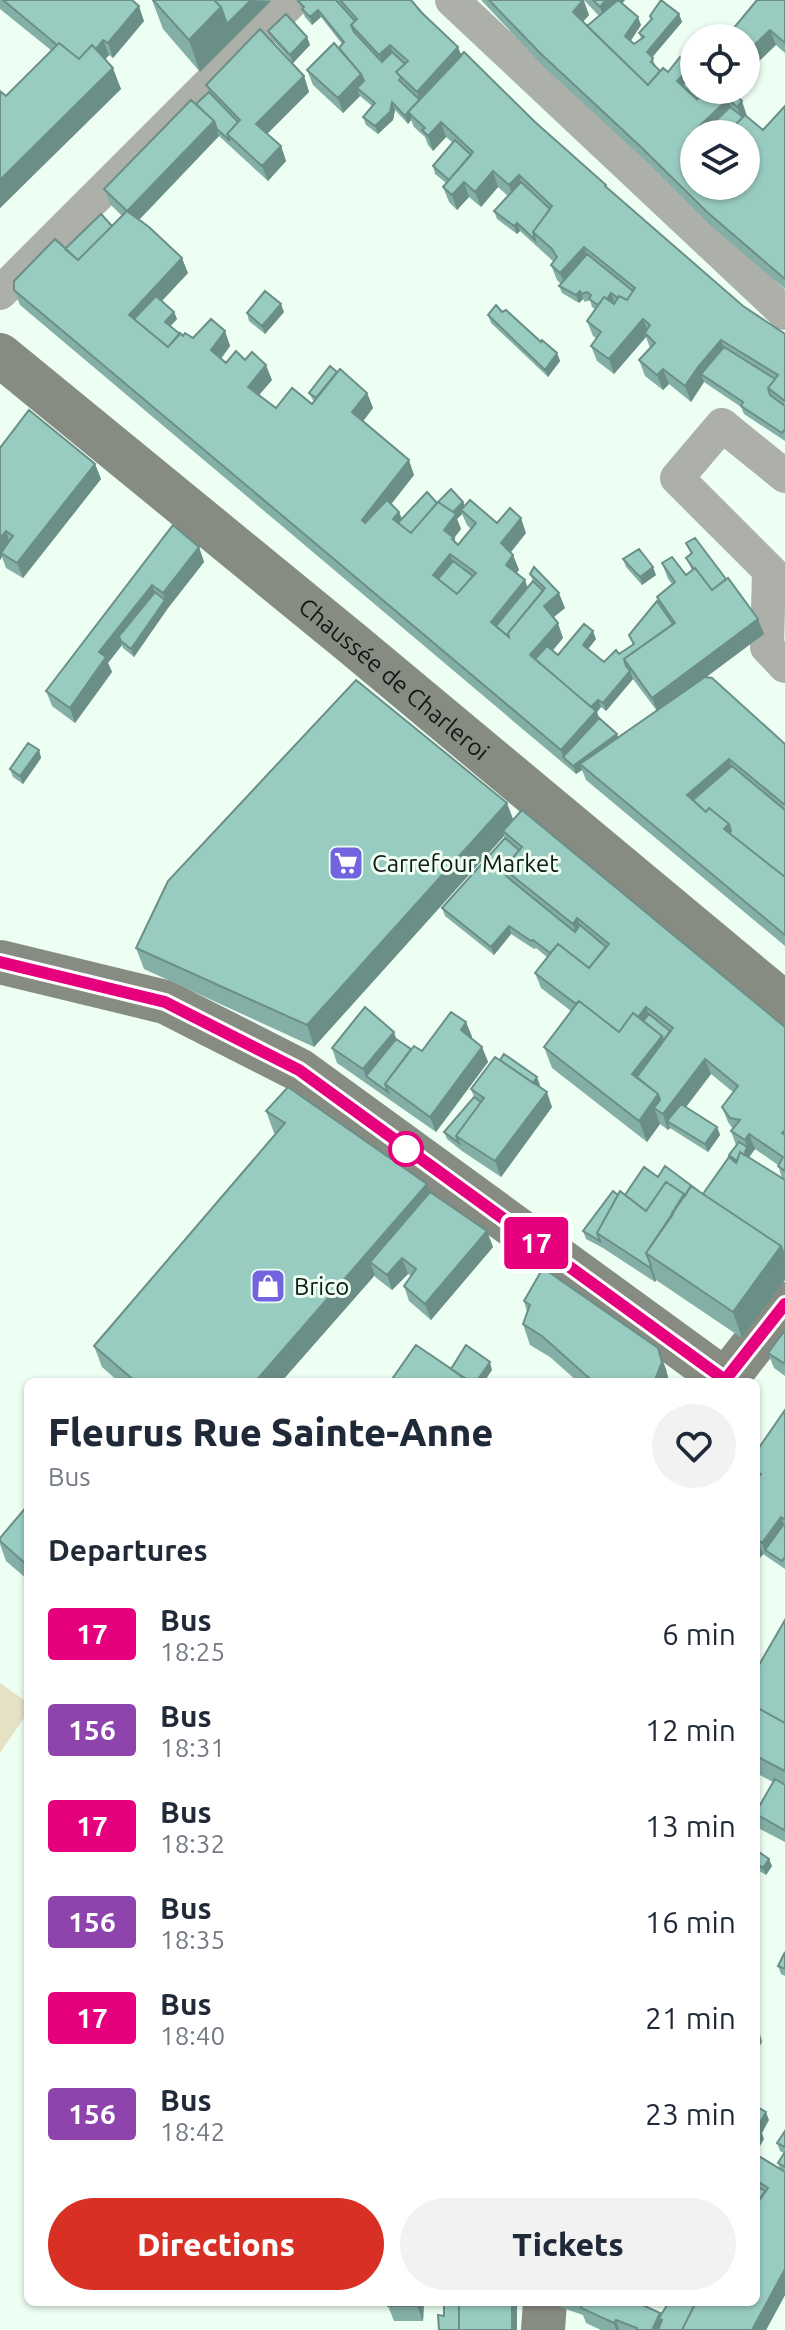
<!DOCTYPE html>
<meta charset="utf-8">
<style>
body{margin:0;font-family:Ubuntu,sans-serif;background:#f2f2f3;color:#1f2937;height:100vh;display:flex;flex-direction:column;font-size:30px;white-space:nowrap}
*{box-sizing:border-box;margin:0}
p{font-size:26px;color:#747a83}
.icon{flex:none;width:44px;height:44px;fill:none;stroke:currentColor;stroke-width:2;stroke-linecap:round;stroke-linejoin:round}
.map{position:relative;flex:1;overflow:hidden}
.side{position:absolute;left:24px;top:1378px;width:736px;height:928px;display:flex;flex-direction:column;background:#fff;border-radius:12px;box-shadow:0 2px 6px #0004}
.side>*{flex:none}
.badge{padding:0 16px;border-radius:6px;font-size:28px;line-height:52px}
.controls{position:absolute;left:680px;top:24px;display:grid;gap:16px}
.controls a{display:grid;place-items:center;width:80px;height:80px;border-radius:50%;background:#fff;box-shadow:0 2px 6px #0004;font-size:40px}
.map>.badge{position:absolute;translate:-50% -50%;box-shadow:0 0 0 4px #fff}
h2{padding:0 24px;font-size:30px;line-height:72px}
.round{display:grid;place-items:center;flex:none;width:84px;height:84px;border-radius:42px;background:#f2f2f3}
.overview{display:flex;align-items:center;justify-content:space-between;height:136px;padding:0 24px}
h1{font-size:38px;font-weight:800;line-height:60px}
.action{display:flex;gap:16px;margin-top:auto;padding:16px 24px}
.action a{flex:1;height:92px;border-radius:48px;background:#d93025;color:#fff;font-size:32px;font-weight:800;line-height:92px;text-align:center}
.action a+a{background:#f2f2f3;color:#1f2937}
ul{padding:0;list-style:none}
li{display:flex;align-items:center;gap:24px;height:96px;padding:0 24px}
li div{flex:1}
li b{display:block;font-size:30px}
li em{font-style:normal}
li .badge{min-width:88px;font-weight:700;text-align:center}
.map>svg:first-child{display:block}
.green{fill:#e4e1c5}
.lines{fill:none;stroke-linecap:round;stroke-linejoin:round}
.street{stroke:#acb0a9;stroke-width:34}
.secondary{stroke:#878c83;stroke-width:44}
.wall{fill:#84afa6;fill-rule:evenodd}
.shaded-wall{fill:#6b8f87}
.building{fill:#99ccc1;stroke:#6b8f87;stroke-width:2;fill-rule:evenodd}
.line-casing{stroke:#fff;stroke-width:18}
.line{stroke:#e6007e;stroke-width:12}
.stop-dot{fill:#fff;stroke:#e6007e;stroke-width:4}
.labels{text-anchor:middle;dominant-baseline:central;stroke-width:6;stroke-linejoin:round;paint-order:stroke}
.street-label{font-size:24px;fill:#121814;stroke:#edfef2}
.poi-label{font-size:24px;fill:#121814;stroke:#edfef2;text-anchor:start}
</style>
<div class="map">
<svg width="785" height="2330" viewBox="0 0 785 2330">
<rect width="100%" height="100%" fill="#edfef2"/>
<!-- green -->
<path class="green" d="M0 1683 28 1703V1712L0 1753Z"/>
<g class="lines">
<!-- street -->
<path class="street" d="M452 0 785 313
M0 293 293 0
M785 476 722 425 677 478 785 586
M769 572 767 647 785 666"/>
<!-- secondary -->
<g class="secondary">
<path id="s1" d="M0 355 353 644 785 1004"/>
<path d="M0 962 165 1002 299 1070 725 1380"/>
<path d="M724 1382 785 1304"/>
<path d="M543 2330 545 2302"/>
</g>
</g>
<!-- wall -->
<path class="wall" d="M0 0H132L144 21 113 58 109 55 105 59 121 89 0 208V91L6 96 52 51 0 9Z
M152 0H272L200 72 163 29Z
M300 0H411L461 54 608 189 743 306 785 334V441L744 414 741 407 704 382 691 402 669 384 663 390 645 376 639 360 650 348 646 337 614 374 597 361 591 346 596 338 593 336 587 321 595 309 592 307 590 300 585 302 583 299 579 303 562 293 559 286 561 284 557 280 551 265 554 262 520 231 517 234 497 219 494 211 508 196 498 187 481 207 469 197 457 210 449 202 443 187 446 183 435 174 433 166 453 143 446 137 433 151 428 145 425 137 414 127 411 120 408 124 395 110 393 120 378 134 366 125 363 117 372 106 360 96 343 113 313 85 307 70 339 48 342 44 321 17 312 25 305 17 298 1Z
M481 0H625L622 3 641 25 631 41 634 44 641 38 639 33 651 20 650 16 679 14 682 22 652 57 656 67 660 71 694 90H731L747 116 763 130 785 106V289L712 227 647 162 544 67ZM584 0 599 16 587 26 583 22 589 15Z
M785 0V53L776 45 746 38H729L728 35Z
M268 31 307 37 310 45 293 63 271 38Z
M304 76 309 92 267 134 281 146 286 161 268 181 219 136 139 220 188 273 162 301 174 312 177 319 170 326 183 336 193 338 225 331 230 346 221 359 226 363 245 360 272 380 259 395 276 408 312 404 314 402 309 393H367L373 408 363 421 414 475 391 504 399 512 402 519 437 503 463 502 465 506 497 523 526 533 511 552 513 555 519 570 516 573 525 580 528 588 533 581 530 574 565 608 553 618 563 638 553 650 558 655 596 639 588 649 604 662 633 645 629 635 660 606 657 597 672 584 668 579 662 563 686 575 692 570 686 558 691 554 686 543 764 634 706 677 785 744V946L586 780 582 770 576 774 20 305 14 290 65 249 112 226 122 216 110 204 104 189 209 92 206 85ZM462 514 467 525 471 529 458 545 456 543 454 538 461 529 457 519ZM633 679 657 711 619 738 599 718 597 712 601 707 606 711Z
M284 312 265 334 249 321 247 313Z
M502 312 557 353 560 361 548 377 491 323 488 315Z
M0 448 95 464 101 479 23 578 6 568 2 557 0 560Z
M173 525 199 547 204 562 168 608 134 657 123 648 122 645 108 663 112 672 75 723 52 706 46 691Z
M623 559 656 575 642 585 626 567Z
M39 750 41 758 23 784 13 777 10 769Z
M513 819 785 1027V1280L742 1338 656 1280 655 1282 603 1248 586 1239 583 1231 618 1195H625L658 1177 703 1194 705 1193 704 1191 731 1158 729 1155 736 1145 731 1131 733 1129 728 1122 722 1107 733 1092 711 1074 686 1107 717 1127 720 1135 708 1152 670 1128 668 1130 660 1124 647 1142 552 1068 544 1047 571 1011 541 988 535 973 547 957 536 948 534 949 511 934 494 955 445 916 442 908 505 838 504 836 314 1047 144 969 136 948ZM755 1149 778 1165 782 1178 749 1158Z
M466 1022 472 1037 471 1039 482 1047 488 1062 436 1132 337 1063 332 1048 411 1049 422 1051Z
M540 1085 539 1087 552 1107 501 1177 462 1151 447 1139 444 1132 474 1097 471 1089Z
M266 1111 430 1192 493 1247 431 1320 409 1301 404 1286 411 1276 408 1274 392 1290 375 1277V1275L281 1382H119L102 1367 94 1346 276 1134 274 1133Z
M524 1301 666 1369 669 1382H578L550 1357 530 1345 523 1324 527 1312Z
M785 1330V1376L774 1368 768 1353Z
M785 1410V1569L763 1554 756 1563V1452Z
M28 1505V1580L6 1561 0 1544V1538Z
M785 1620V1842L760 1829 756 1817V1812L773 1782 756 1773V1664L759 1665Z
M756 1850 772 1866 766 1875 756 1869Z
M785 1952V1976L781 1974 778 1966Z
M785 2131V2295L766 2330H601L586 2323 583 2315 560 2307 558 2302H636L661 2315 756 2302V2157L780 2169 778 2163 784 2153 780 2151 777 2143Z
M424 2302 423 2321H394L388 2306Z"/>
<!-- shaded-wall -->
<path class="shaded-wall" d="M251 0 271 1 233 39 227 24Z
M583 0 589 15 578 27 573 12Z
M606 0H625L605 22 600 7Z
M139 6 144 21 113 58 108 43Z
M221 7 233 39 200 72 189 40Z
M318 10 321 17 312 25 310 17Z
M679 14 682 22 650 60 647 52Z
M638 17 641 25 628 44 625 36Z
M770 30 776 45 746 74V53Z
M307 37 310 45 293 63 290 55Z
M103 40 109 55 87 80 81 65Z
M390 45 395 60 385 70 379 55Z
M458 47 464 62 422 107 417 92Z
M690 67 694 77 686 93 677 81Z
M113 68 121 89 0 208V180Z
M361 74 366 89 357 88 360 96 343 113 338 98Z
M304 76 309 92 262 139 256 124Z
M728 99 733 115 713 134H694V143L690 135Z
M742 101 747 116 742 122 737 107Z
M392 102 395 110 393 120 378 134 375 126Z
M408 112 411 120 408 124 405 116Z
M214 121 219 136 133 226 127 211Z
M441 122 446 137 433 151 428 136Z
M281 146 286 161 268 181 262 166Z
M476 160 464 182 469 197 457 210 452 195Z
M493 171 498 187 481 207 475 192Z
M519 175 524 190 514 201 509 185Z
M517 223 520 231 517 234 514 226Z
M584 247 590 262 566 288 560 273Z
M182 258 188 273 137 327 129 315Z
M580 291 583 299 579 303 576 295Z
M611 293 614 301 603 315 600 307Z
M281 304 284 312 265 334 262 326Z
M174 312 177 319 167 330 165 322Z
M643 319 649 334 645 333 646 337 614 374 609 359Z
M225 331 230 346 216 365 211 350Z
M721 340 727 355 701 374 704 382 691 402 685 386 698 367Z
M557 353 560 361 548 377 545 370Z
M266 365 272 380 253 402 248 387Z
M663 369 669 384 663 390 657 375Z
M367 393 373 408 358 428 352 412Z
M409 460 414 475 367 535 362 520Z
M95 464 101 479 23 578 17 563Z
M463 502 466 510H461L462 514 457 519 461 529 454 538 459 553 444 530 451 515Z
M399 512 405 527 393 519Z
M521 518 526 533 506 558 501 543Z
M6 531 11 546 1 553 2 557 0 560V538Z
M199 547 204 562 168 608 134 657 131 649 165 600 163 593Z
M450 554 456 569 441 586 433 575Z
M513 555 519 570 511 580 506 565Z
M653 567 656 575 642 585 640 577Z
M525 580 530 596 499 634 491 622Z
M152 585 158 600 121 641 122 645 108 663 112 672 75 723 70 708 99 652Z
M559 593 565 608 512 650 548 595Z
M758 619 764 634 658 713 652 698Z
M558 623 563 638 539 667 530 655Z
M593 631 596 639 585 653 583 645Z
M630 671 633 679 606 711 603 703Z
M598 700 601 707 597 712 602 726 563 757 561 750 588 710Z
M617 734 620 742 580 764 582 770 576 774 573 766Z
M39 750 41 758 23 784 20 776Z
M729 759 735 774 696 808 687 795Z
M507 803 515 824 503 831 504 836 314 1047 307 1025Z
M729 824 734 839 724 829Z
M577 918 583 933 578 940 573 924Z
M509 926 511 934 494 955 491 947Z
M646 1007 652 1022 621 1038Z
M466 1022 472 1037 466 1046 461 1030Z
M394 1032 399 1047 366 1076 363 1069Z
M662 1036 666 1049 645 1088 632 1074Z
M482 1047 488 1062 436 1132 430 1117Z
M705 1059 711 1074 673 1124 667 1121 670 1128 668 1130 663 1114 654 1108 660 1124 647 1142 639 1121 658 1094Z
M537 1077 540 1085 534 1095 531 1087Z
M547 1092 552 1107 501 1177 495 1161Z
M717 1127 720 1135 708 1152 705 1144Z
M749 1134 755 1149 750 1155 744 1171 741 1163 747 1147 745 1140Z
M427 1184 434 1206 370 1262 375 1275 281 1382H255Z
M487 1231 493 1247 431 1320 425 1304Z
M781 1246 785 1257V1280L742 1338 733 1312Z
M402 1258 408 1274 392 1290 387 1275Z
M651 1265 656 1280 655 1282 649 1267Z
M658 1348 666 1369 669 1382H654Z
M490 1362 492 1370 484 1382H476Z
M781 1517 785 1528 765 1550 762 1543Z
M757 1539 763 1554 756 1563V1540Z
M769 1859 772 1866 766 1875 763 1868Z
M760 2034 762 2042 756 2053V2040Z
M766 2112 769 2120 762 2133 764 2139 756 2153 757 2128Z
M785 2269V2295L766 2330H752Z
M418 2302H424L423 2321 417 2306Z
M512 2302H517V2330H512Z
M660 2313 665 2328 664 2330H652Z
M616 2320 619 2330H616L614 2323Z"/>
<!-- building -->
<path class="building" d="M3 0H132L139 6 108 43 103 40 96 49 92 45 79 59 59 43 57 45Z
M153 0H214L221 7 189 40Z
M214 0H251L227 24 221 7Z
M300 0H336L355 21 351 25 354 32 382 62 392 52 405 64 396 72 401 77 399 80 419 99 462 55 408 112 411 119 408 112 405 116 392 102 390 112 375 126 363 117 375 103 357 88 364 81 361 74 339 48 344 42 318 10 310 17 302 9 304 7 298 1Z
M340 0H411L422 13 458 47 417 92 396 72 408 61 390 45 379 55 351 25 357 19Z
M489 0H583L573 12 648 85 663 68 668 72 680 57 690 67 677 81 697 99 706 90H731L742 101 737 107 728 99 690 135 694 138V186H746V134H726L745 115 763 130 785 106V279L707 212 641 147 539 52Z
M593 0H606L600 7Z
M618 0 638 17 625 36 634 44 644 37 639 33 652 19 650 16 661 0 679 14 647 52 653 58 651 62 660 71 648 85 587 26Z
M757 0H785V43L770 30 746 53V38H731L728 35Z
M286 14 307 37 290 55 268 31Z
M260 29 304 76 256 124 281 146 262 166 227 134 240 120 206 85Z
M59 43 79 59 92 45 113 68 0 180V91L6 96Z
M334 43 361 74 338 98 307 70Z
M464 52 535 122 606 185 605 186 743 306 785 334V401L768 388 778 375 721 340 698 367 685 386 663 369 657 375 639 360 655 343 645 333 650 325 643 319 609 359 591 346 601 332 587 321 604 297 614 304 619 296 627 300 635 288 584 247 560 273 551 265 557 257 552 249 533 232 552 206 519 175 509 185 493 171 475 192 464 182 452 195 443 187 473 152 441 122 428 136 422 130 425 128 408 112Z
M694 73V90H706L697 99 682 85Z
M209 92 238 122 227 134 230 141 217 129 214 121 196 104Z
M191 100 214 121 127 211 149 227 182 258 129 315 168 347 180 333 183 336 185 333 193 338 211 319 225 331 211 350 226 363 236 351 245 360 252 352 266 365 248 387 276 408 292 388 312 404 340 369 367 393 352 412 409 460 362 520 365 523 387 500 399 512 393 519 411 533 438 502 456 514 444 530 454 538 452 539 458 545 476 523 461 510 470 500 497 523 510 508 521 518 501 543 513 555 506 565 525 580 491 622 509 637 508 633 545 588 530 574 534 567 559 593 544 606 558 623 530 655 596 711 561 750 14 290V281L55 239 78 260 127 211 104 189ZM450 554 476 573 457 594 433 575Z
M730 107 743 117 726 134H702Z
M455 140 471 155 449 180 433 166Z
M521 182 550 209 533 232 535 240 517 223 514 226 494 211Z
M101 214 112 226 78 260 65 249Z
M587 254 633 291 627 300 619 296 618 298 611 293 607 299 604 297 598 305 589 299 591 295 587 292 582 294 580 291 576 295 559 286Z
M265 291 281 304 262 326 247 313Z
M156 296 174 312 165 322 180 334 168 347 134 319Z
M496 305 502 312 506 310 541 342 542 340 557 353 545 370 488 315Z
M724 347 775 379 768 388 770 395 785 406V429L782 433 741 406 743 402 701 374Z
M330 366 337 372 316 398 309 393Z
M29 410 95 464 17 563 1 553 13 536 6 531 0 538V448Z
M451 489 463 502 453 512 438 502Z
M427 492 437 503 411 533 398 523Z
M173 525 199 547 163 593 152 585 99 652 106 657 70 708 46 691Z
M695 538 726 579 712 590 695 568 694 569 686 558 692 553 686 543Z
M639 549 653 567 640 577 623 559Z
M672 557 686 575 695 568 712 590 728 578 758 619 652 698 624 659 675 623 657 597 675 582 662 563Z
M453 561 473 576 457 594 438 579Z
M533 581 543 591 508 633 509 637 496 626Z
M155 592 165 600 131 649 121 641 119 636Z
M657 601 673 624 624 659 626 666 630 671 603 703 598 700 591 707 535 659 547 646 558 655 584 624 593 631 583 645 604 662 616 650 619 654 634 644 629 635Z
M705 677 712 678 785 744V805L729 759 687 795 706 812 709 808 729 824 724 829 785 877V935L580 764Z
M356 680 507 803 307 1025 136 948 168 881Z
M599 718 617 734 573 766 563 757Z
M28 743 39 750 20 776 10 769Z
M732 766 785 810V877L729 833 731 831 729 824 709 808 706 812 693 800Z
M522 810 785 1027V1130L782 1133 785 1135V1171L778 1166 783 1157 749 1134 745 1140 731 1131 740 1120 730 1118 722 1107 738 1086 705 1059 663 1114 654 1108 660 1100 658 1094 637 1077 673 1028 646 1007 638 1017 633 1013 619 1032 579 1001 576 1004 535 973 558 944 589 968 609 944 577 918 573 924 504 869 522 847 503 831Z
M505 838 519 850 504 869 506 876 575 932 580 925 606 947 589 968 558 944 550 953 533 940 531 941 509 926 491 947 442 908Z
M579 1001 619 1032 633 1013 662 1036 632 1074 658 1094 639 1121 544 1047Z
M365 1007 394 1032 363 1069 332 1048Z
M451 1012 466 1022 461 1030 482 1047 430 1117 385 1084 414 1046 422 1051Z
M649 1014 670 1031 663 1041 662 1036 643 1021Z
M396 1039 411 1049 385 1084 388 1092 366 1076Z
M504 1054 537 1077 533 1083 500 1060Z
M495 1057 547 1092 495 1161 456 1136 484 1098 471 1089Z
M288 1087 427 1184 255 1382H136L94 1346 285 1123 266 1111Z
M474 1097 481 1102 456 1136 459 1143 444 1132Z
M681 1104 717 1127 705 1144 667 1121Z
M739 1142 747 1147 744 1155 740 1152 737 1161 729 1155Z
M740 1152 785 1180V1257L781 1246 703 1194 729 1157 736 1163Z
M665 1166 700 1192 691 1186 685 1196 684 1194 666 1182 646 1211 625 1195 644 1167 658 1177Z
M666 1182 684 1194 672 1213 673 1214 646 1253 651 1265 649 1267 597 1233 620 1191 646 1211Z
M691 1186 781 1246 733 1312 646 1253Z
M613 1191 618 1195 597 1233 600 1241 583 1231Z
M430 1192 487 1231 425 1304 404 1286 416 1269 402 1258 387 1275 370 1262Z
M543 1268 658 1348 662 1362 654 1382H587L589 1378 542 1336 523 1324 530 1305 524 1301Z
M785 1330V1364L768 1353Z
M416 1345 469 1381 468 1382H390Z
M466 1345 490 1362 476 1382H469L451 1369Z
M785 1410V1520L781 1517 762 1543 757 1539 756 1540V1480L761 1474 756 1471V1452Z
M28 1505V1566L0 1541V1538Z
M784 1524 785 1525V1557L782 1561 765 1550Z
M785 1620V1723L756 1707V1664L759 1665Z
M756 1707 785 1723V1771L756 1756Z
M775 1779 785 1785V1827L784 1830 756 1814V1812Z
M756 1850 769 1859 763 1868 756 1863Z
M785 1952V1969L778 1966Z
M756 2106 766 2112 757 2128 761 2131 756 2140Z
M785 2131V2147L777 2143Z
M785 2152V2167L778 2163Z
M757 2155 785 2172V2269L752 2330H682L696 2302H756V2205L768 2188 756 2180V2157Z
M756 2186 765 2191 756 2205Z
M388 2302H418L417 2306H388Z
M444 2302H459V2330H439L438 2315 444 2316Z
M459 2302H512V2330H459Z
M582 2302H636L660 2313 652 2330H636L637 2328 616 2320 614 2323 581 2308Z
M669 2302H696L682 2330H658L662 2320 659 2318Z"/>
<g class="lines">
<defs>
<path id="line" d="M0 962 165 1002 299 1070 725 1380 785 1304"/>
</defs>
<!-- line casing -->
<use href="#line" class="line-casing"/>
<!-- line -->
<use href="#line" class="line"/>
</g>
<!-- icons -->
<defs>
<symbol id="supermarket-square" viewBox="-11 -11 22 22"><rect x="-9" y="-9" width="18" height="18" rx="4" fill="#7264de" stroke="#edfef2"/><path d="M-6-5.5h2.5l.6 2H6L4.5 2H-2.5L-4.4-4H-6ZM-1.5 3.2a1.3 1.3 0 1 0 .1 0ZM3 3.2a1.3 1.3 0 1 0 .1 0Z" fill="#fff"/></symbol>
<symbol id="shop-square" viewBox="-11 -11 22 22"><rect x="-9" y="-9" width="18" height="18" rx="4" fill="#7264de" stroke="#edfef2"/><path d="M-5-2.5h2.3a2.7 3.5 0 0 1 5.4 0H5L5.5 6h-11ZM-1.5-2.5h3a1.5 2.3 0 0 0-3 0Z" fill="#fff"/></symbol>
</defs>
<g fill-rule="evenodd">
<use href="#supermarket-square" x="326" y="843" width="40" height="40"/>
<use href="#shop-square" x="248" y="1266" width="40" height="40"/>
</g>
<!-- markers -->
<circle class="stop-dot" cx="406" cy="1149" r="16"/>
<g class="labels">
<!-- street labels -->
<g class="street-label">
<text stroke="none"><textPath href="#s1" startOffset="510">Chaussée de Charleroi</textPath></text>
</g>
<!-- poi labels -->
<g class="poi-label">
<text x="372" y="863">Carrefour Market</text>
<text x="294" y="1286">Brico</text>
</g>
</g>
</svg>
<div class="controls">
<a><svg class="icon" aria-label="locate" viewBox="0 0 24 24"><circle cx="12" cy="12" r="6"/><path d="M12 2v4M12 18v4M2 12h4M18 12h4"/></svg></a>
<a><svg class="icon" aria-label="layers" viewBox="0 0 24 24"><path d="M12 4l9 5-9 5-9-5zM3 14l9 5 9-5"/></svg></a>
</div>
<b class="badge" style="left:536px;top:1243px;background:#e6007e;color:#fff">17</b>
<section class="side">
<div class="overview"><div><h1>Fleurus Rue Sainte-Anne</h1><p>Bus</p></div><a class="round"><svg class="icon" aria-label="heart" viewBox="0 0 24 24"><path d="M12 20l-8-8c-3-5 5-10 8-4 3-6 11-1 8 4z"/></svg></a></div>
<h2>Departures</h2>
<ul>
<li><span class="badge" style="background:#e6007e;color:#fff">17</span><div><b>Bus</b><p>18:25</p></div><em>6 min</em></li>
<li><span class="badge" style="background:#8e44ad;color:#fff">156</span><div><b>Bus</b><p>18:31</p></div><em>12 min</em></li>
<li><span class="badge" style="background:#e6007e;color:#fff">17</span><div><b>Bus</b><p>18:32</p></div><em>13 min</em></li>
<li><span class="badge" style="background:#8e44ad;color:#fff">156</span><div><b>Bus</b><p>18:35</p></div><em>16 min</em></li>
<li><span class="badge" style="background:#e6007e;color:#fff">17</span><div><b>Bus</b><p>18:40</p></div><em>21 min</em></li>
<li><span class="badge" style="background:#8e44ad;color:#fff">156</span><div><b>Bus</b><p>18:42</p></div><em>23 min</em></li>
</ul>
<div class="action"><a>Directions</a><a>Tickets</a></div>
</section>
</div>
